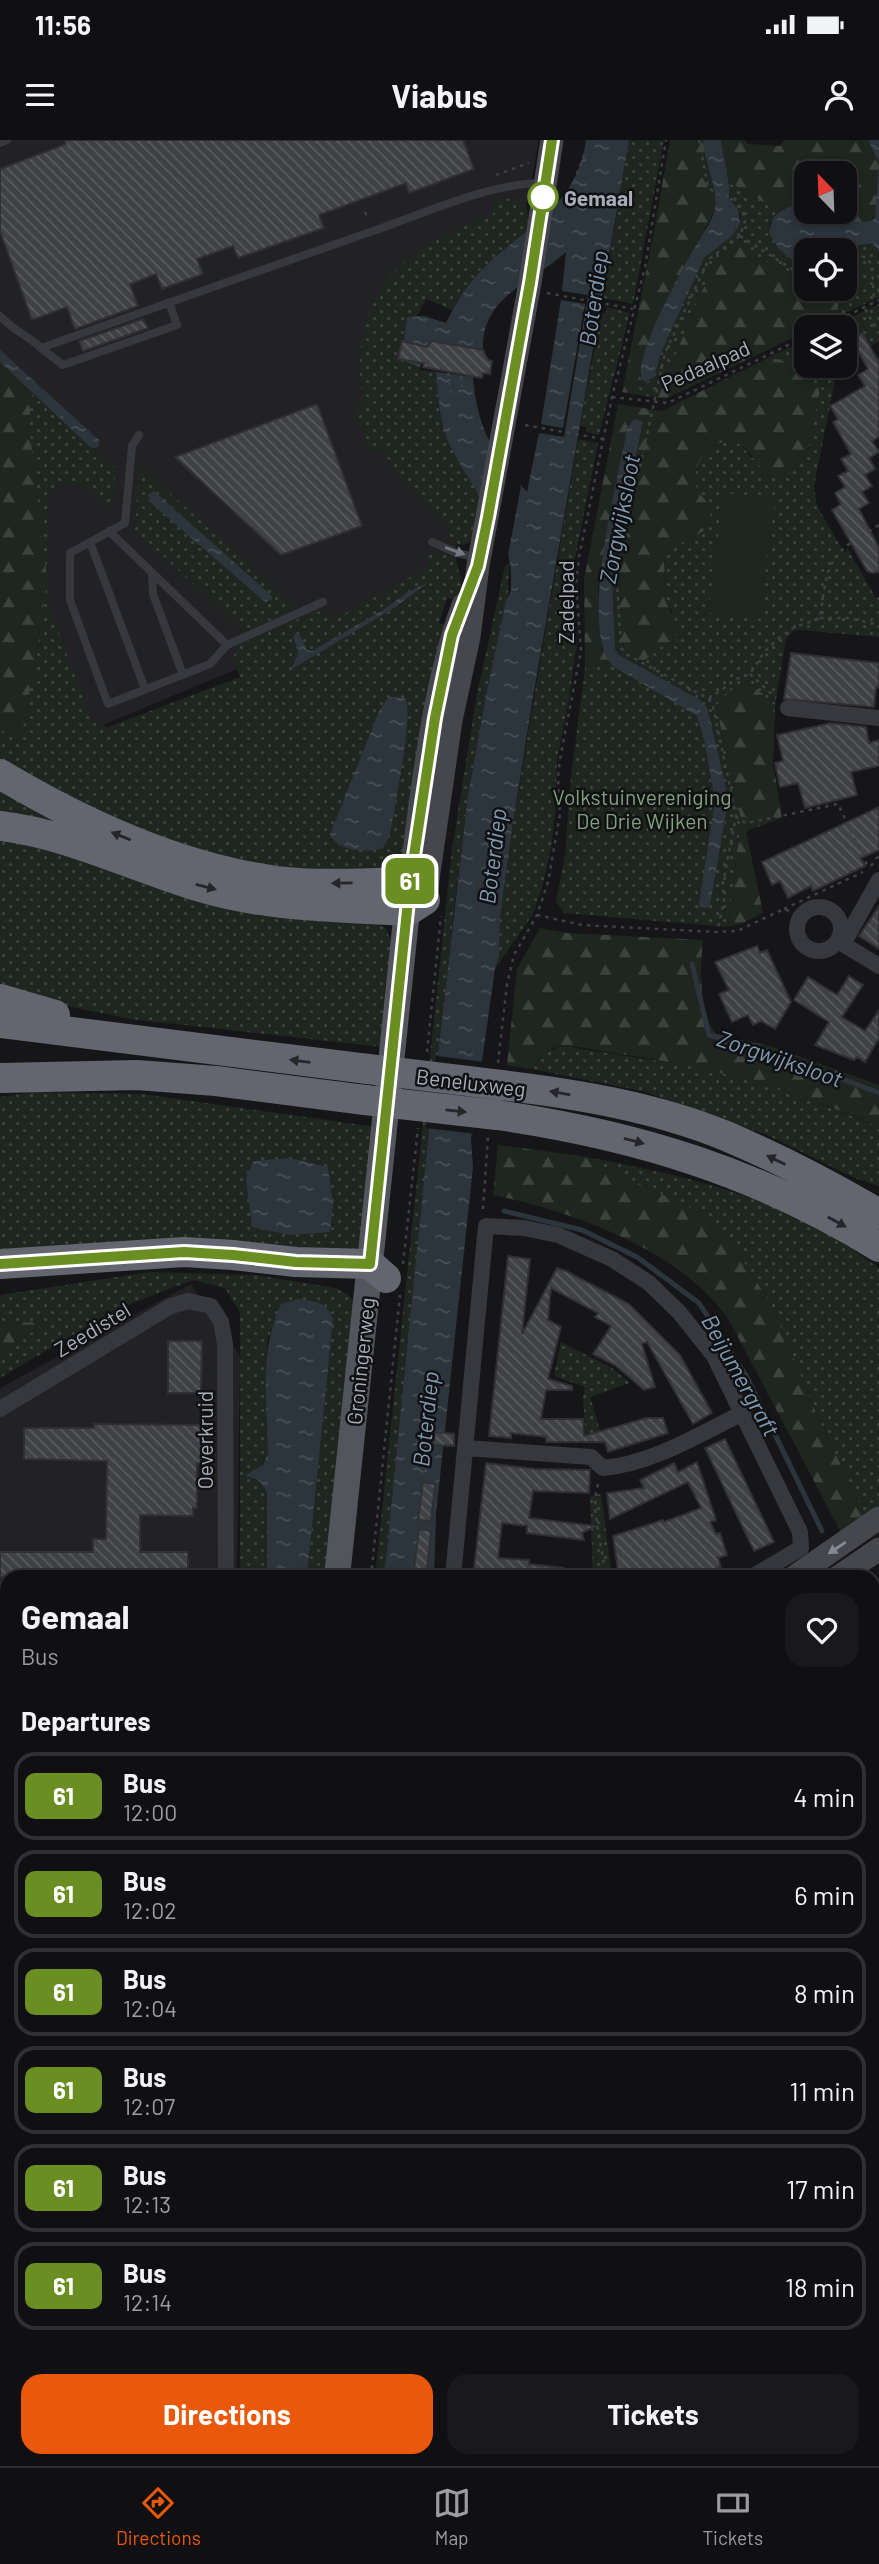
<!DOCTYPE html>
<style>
body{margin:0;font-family:Barlow,sans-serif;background:#19191b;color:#f1f3f6;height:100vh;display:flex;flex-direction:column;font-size:26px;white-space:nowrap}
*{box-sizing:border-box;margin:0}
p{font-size:23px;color:#9c9d9f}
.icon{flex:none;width:38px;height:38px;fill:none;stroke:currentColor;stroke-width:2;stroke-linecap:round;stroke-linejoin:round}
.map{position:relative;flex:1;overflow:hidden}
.drawer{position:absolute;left:0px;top:1430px;width:880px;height:898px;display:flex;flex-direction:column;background:#101012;border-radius:21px 21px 0 0;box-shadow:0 4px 10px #0003,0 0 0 2px #303032}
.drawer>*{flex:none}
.badge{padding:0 14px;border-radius:10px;font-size:24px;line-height:46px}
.needle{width:46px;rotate:337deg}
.buttons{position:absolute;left:794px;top:21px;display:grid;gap:14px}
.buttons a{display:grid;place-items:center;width:63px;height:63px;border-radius:14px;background:#101012;box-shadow:0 4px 10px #0003,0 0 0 2px #303032;font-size:35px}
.map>.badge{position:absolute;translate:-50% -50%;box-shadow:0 0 0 4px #fff}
h2{padding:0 21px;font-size:26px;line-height:63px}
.round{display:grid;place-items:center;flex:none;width:74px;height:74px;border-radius:21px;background:#19191b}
.head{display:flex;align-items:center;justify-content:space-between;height:119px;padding:0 21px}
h1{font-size:33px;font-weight:700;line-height:52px}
.cta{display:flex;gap:14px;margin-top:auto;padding:14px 21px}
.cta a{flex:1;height:80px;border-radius:21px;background:#ea580c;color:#fff;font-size:28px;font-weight:700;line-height:80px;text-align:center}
.cta a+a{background:#19191b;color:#f1f3f6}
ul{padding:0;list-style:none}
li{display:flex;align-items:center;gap:21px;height:88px;margin:0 14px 10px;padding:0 7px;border:4px solid #303032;border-radius:21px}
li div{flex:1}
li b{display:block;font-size:26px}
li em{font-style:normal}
li .badge{min-width:77px;font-weight:700;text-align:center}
.status{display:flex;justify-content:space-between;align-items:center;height:49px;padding:0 35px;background:#101012;direction:ltr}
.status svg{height:19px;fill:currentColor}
header{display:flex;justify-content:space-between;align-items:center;height:91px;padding:0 21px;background:#101012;font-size:32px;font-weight:700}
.tabs{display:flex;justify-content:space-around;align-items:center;height:98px;border-top:2px solid #303032;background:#101012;font-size:19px;color:#9c9d9f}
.tabs a{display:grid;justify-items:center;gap:4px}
.tabs .active{color:#ea580c}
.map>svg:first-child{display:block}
.built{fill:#222225}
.grass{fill:url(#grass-dots);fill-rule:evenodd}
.forest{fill:url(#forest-firs)}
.pitch{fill:#1e261f}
.water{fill:url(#water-ripples)}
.pier{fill:#161618}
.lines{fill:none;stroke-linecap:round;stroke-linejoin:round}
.stream{stroke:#2c353c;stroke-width:5}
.building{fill:url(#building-back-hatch);stroke:#303034;stroke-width:2}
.path{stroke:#3d3f44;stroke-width:2.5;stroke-dasharray:3.5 5;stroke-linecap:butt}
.lane{stroke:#37383d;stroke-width:8}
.street{stroke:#37383d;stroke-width:16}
.secondary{stroke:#45474d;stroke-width:23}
.primary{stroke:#53555c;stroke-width:26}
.highway{stroke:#63666e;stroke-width:30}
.highway-bridge{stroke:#63666e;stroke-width:30}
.oneway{fill:#757881}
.oneway2{fill:#26262a}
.oneway3{fill:#858993}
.line-casing{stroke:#fff;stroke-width:16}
.line{stroke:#6b8e23;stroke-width:10}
.stop-dot{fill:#fff;stroke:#6b8e23;stroke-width:3.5}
.labels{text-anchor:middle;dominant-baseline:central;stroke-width:5;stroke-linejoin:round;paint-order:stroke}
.stop-label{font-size:21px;font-weight:bold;fill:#a8adb8;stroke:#111113;text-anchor:start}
.street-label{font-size:21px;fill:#a8adb8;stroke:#111113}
.park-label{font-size:21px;fill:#7fa381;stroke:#111113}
.water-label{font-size:23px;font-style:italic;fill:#7f9bb3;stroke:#111113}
</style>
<div class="status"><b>11:56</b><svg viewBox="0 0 49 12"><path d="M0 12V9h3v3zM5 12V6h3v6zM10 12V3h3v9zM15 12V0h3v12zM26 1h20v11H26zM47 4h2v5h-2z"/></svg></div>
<header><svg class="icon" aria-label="menu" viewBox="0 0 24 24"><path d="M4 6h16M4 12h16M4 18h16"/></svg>Viabus<svg class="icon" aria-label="person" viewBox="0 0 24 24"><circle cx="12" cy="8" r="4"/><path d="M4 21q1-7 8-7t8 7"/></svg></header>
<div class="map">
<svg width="879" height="2326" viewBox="0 0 879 2326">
<defs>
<pattern id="grass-dots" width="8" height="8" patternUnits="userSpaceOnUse" patternTransform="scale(1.75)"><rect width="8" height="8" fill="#1e261f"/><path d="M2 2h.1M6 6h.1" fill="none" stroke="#3c433d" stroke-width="1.8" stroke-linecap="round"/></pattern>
<pattern id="forest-firs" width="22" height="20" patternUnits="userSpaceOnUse" patternTransform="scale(1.75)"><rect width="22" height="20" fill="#1e261f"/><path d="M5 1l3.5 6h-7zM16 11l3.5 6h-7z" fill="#3c433d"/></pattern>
<pattern id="water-ripples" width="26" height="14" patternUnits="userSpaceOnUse" patternTransform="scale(1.75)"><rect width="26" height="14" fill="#2c353c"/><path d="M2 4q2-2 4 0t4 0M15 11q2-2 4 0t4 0" fill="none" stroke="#485056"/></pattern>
<pattern id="building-back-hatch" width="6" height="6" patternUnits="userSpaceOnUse" patternTransform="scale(1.75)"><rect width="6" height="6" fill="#404145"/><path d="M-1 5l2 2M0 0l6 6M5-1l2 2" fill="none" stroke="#595a5e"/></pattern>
</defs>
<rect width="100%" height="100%" fill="#161618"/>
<!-- built -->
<path class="built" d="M0 0H539L522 89 406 125 379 154 371 183 457 388 456 438 67 600 0 317Z
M191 1144 240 1216 237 1437H7V2120L0 2140V1248Z"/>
<!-- grass -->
<path class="grass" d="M629 0H664L633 164 603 158Z
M733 44 780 72C753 90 785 121 807 125V138L720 117 700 155 658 258 627 253 642 240 647 242 654 237 661 213 704 118 732 96 740 84V74L729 58V45Z
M514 57C531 63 528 78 527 93 497 116 472 139 452 170L426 159 417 176 407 178 404 202H401L398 218 420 227 419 230 436 232C440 286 451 312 481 356L472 402 462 405 444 399 451 390 398 335 382 309 371 314 354 266 364 263C354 218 362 164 396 130 422 104 461 87 494 73L491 63Z
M873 103 879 112V157L837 177 840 149H845V110H828Z
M879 164V201L845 221V187H831Z
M607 167 630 173 599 295 586 292V287L580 286 601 173H606Z
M807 199V226H838L814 346 817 366 845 414 847 408 876 458 879 457V497L799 490 793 491 786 499 775 566 748 540 716 566 741 679 728 787 564 773 556 762 565 716 571 637 585 528 610 522 697 576 704 600 715 662 710 766 727 668 726 648 700 560 638 526 643 523 673 473 665 460 664 409 689 400 712 367C707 362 700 356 697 350 687 330 714 293 736 302 743 305 747 312 751 318L806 321 820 249 786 221 769 217Z
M32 251 90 307 116 327 112 372 82 343 60 344 48 354 47 433 49 467 92 581 108 587 240 537 233 518 238 506 316 471 333 475 346 473 430 426 425 417C436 411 446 410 455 418L462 442 457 460 447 458 439 483 448 486 406 707 396 723 389 728 275 737 172 708 0 625V589L20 601 36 518 47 439 29 285ZM428 442 394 468 292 525C302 515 298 509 293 498L300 495 307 511H312L383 470 408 452Z
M578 299 598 303 575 419 573 447 577 503 569 559 557 620 555 673 552 703 543 744 533 774 495 829 499 816 500 777 513 682Z
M139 325 297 468 245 492 135 390Z
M509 424 508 454 486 555 468 655 453 779 384 1437H375L452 709 477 554 505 426Z
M0 651 127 712 0 678Z
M0 694 369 778 386 789 393 805 382 907 130 879 0 852Z
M561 906 712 929 786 950 879 987V1046L855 1038 765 994 642 951 531 929 546 912Z
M35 952 142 954 376 987 361 1106 341 1117 0 1118V957Z
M581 1016C656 1030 733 1046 802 1079 829 1092 854 1111 879 1128V1369L866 1378 817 1275 772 1166 735 1108 691 1068Z
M149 1132 255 1135 336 1148 350 1156 359 1174 331 1437H307L333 1180 281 1164 268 1199 266 1224 268 1313 256 1338 263 1344 267 1353V1437H240V1172L225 1148 193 1140 117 1169 0 1238V1212L47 1182 0 1184V1155Z
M561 1202 612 1228 630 1243 590 1257 603 1300 586 1301 583 1257 585 1247 554 1236Z
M601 1354 612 1437H593L590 1356Z"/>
<!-- forest -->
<path class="forest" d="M670 0H703L715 51V70L675 144 651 195 640 236 642 240 627 253 622 252 653 97Z
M721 0H745L748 4 780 6 785 0H868L879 23 877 75 871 81 828 85 824 84 811 72H845V33H807V68L794 66 780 72 733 44 729 45Z
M739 106 789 134 807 138V149H840L837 177 816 187H807V191L667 258H658L700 155 720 117Z
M769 217C795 223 803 230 820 249L806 321 785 334H766C757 325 748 308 737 303 718 293 692 323 695 340 696 352 704 359 712 367L708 388 689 400 664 409 665 460 680 491 638 526 619 515 615 509 612 432 643 283 627 288 598 448 602 505 610 522 585 528 584 440 618 264 662 271Z
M0 222 32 251 29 285 47 439 36 518 20 602 0 589Z
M748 540 775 566 773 623 782 678 746 691 763 773 743 783 728 787 741 679 716 566 725 554Z
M540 788 567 793 703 800C700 825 698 876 717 894L773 907 879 945V987C789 948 709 926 612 913 598 911 572 904 559 906 546 909 539 919 531 929L507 925 517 829Z
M498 1005 581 1016 691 1068 735 1108 772 1166 817 1275 866 1378 842 1394 729 1180C681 1110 574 1072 493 1055Z
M49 1181 0 1212V1184Z"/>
<!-- pitch -->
<path class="pitch" d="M724 353 775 359 759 479 708 473Z"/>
<!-- water -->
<path class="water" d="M586 0H629L532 563 513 682 500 777 499 816 495 829 471 999 473 1027 436 1374 434 1437H384L429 992 468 655 486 555 506 461C507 458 509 456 510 453 512 449 511 445 511 442 513 385 465 345 446 296 439 275 438 253 436 232L473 237C477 287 493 316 527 352L539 293 564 297 588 155 562 151 566 112C535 141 481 156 483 209L431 201 420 227 406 222 404 200 407 177 424 176 446 183C456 162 469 142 486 126 528 85 577 66 586 0Z
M703 0H721L729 45V58L738 70 740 84 732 96 704 118 661 213 654 237 646 242 642 240C632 218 684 126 698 102 703 92 714 79 715 68 718 46 704 23 703 0Z
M868 0H879V112L873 103 828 110H807V125C789 121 776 109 769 92L773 78C805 50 804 77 828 85L871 81 875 78 879 23Z
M561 160 585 164 563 288 541 284Z
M0 210 99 300 98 307 94 308 90 307 0 222Z
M634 279 643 282 612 432 615 509 619 515 700 560 707 567 726 648 727 668 710 766 707 768 700 767 699 763 715 662 704 600 697 576 613 526C577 488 619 338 627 288Z
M154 351 271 455 273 459 265 462 150 362 148 355Z
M429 442 394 468 292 529C297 511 302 519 293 497L296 493 300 495 307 510 312 511 383 470 408 452Z
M389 557 405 558C415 572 393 672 390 695L383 708C367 713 338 712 330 694L380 569Z
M289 1018 328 1027 333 1064 330 1092 290 1095 252 1087 246 1039 253 1021Z
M298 1159C315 1161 328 1162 333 1180L307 1437H267V1353C262 1343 259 1338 247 1337V1334L263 1325 268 1313C267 1263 259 1210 281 1164Z"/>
<!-- pier -->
<path class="pier" d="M491 306 521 346 508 415 499 389 481 356Z
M436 916 485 922 476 994 426 988Z"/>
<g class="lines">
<!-- stream -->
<path class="stream" d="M692 824 709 895 757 907 879 953
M504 1071 582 1090 637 1117 699 1163 747 1237 822 1391
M874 1458 879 1459
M873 1814 879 1810
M873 1851 879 1847
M507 2326 514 2321"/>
</g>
<!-- building -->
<path class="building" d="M64 0H463L474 29 409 53 406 43 319 75 324 88 238 118 233 106 197 119 203 134 162 149 156 134 130 144 138 166 75 189 67 167 32 180 0 91V29L66 4Z
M143 179 148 188 83 211 79 201Z
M862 193 879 222V297L872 301 879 312 869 318 875 329 865 335 872 346 862 352 869 363 859 369 879 408V432L872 433 867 431 832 370 841 364 835 353 845 347 838 336 848 331 841 319 851 314 833 282 838 279 830 266 865 246 858 235 868 229 851 199Z
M402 201 428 207 431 201 483 210 488 220 492 221 490 234 483 233 482 238 423 227 424 223 398 219Z
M317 264 362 386 281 415 175 317Z
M791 513 879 523V548L876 547 874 567 784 559Z
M831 583 866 587 869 603 879 600V626L851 632 857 655 805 668 798 643 780 647 775 623 783 621 777 595Z
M879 667V710L861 718 865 726 813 751 811 746 788 758 780 741 772 745 762 722Z
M879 766V809L859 796Z
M757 806 760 813 767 810 791 862 775 889 761 881 753 885 748 875 732 882 719 854 729 850 715 822Z
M849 836 863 845 842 877 865 891 879 870V898L865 922 857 917 854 920 815 905 829 882 794 860 808 837 837 855Z
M508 1116 530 1119 522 1194 557 1128 566 1131 629 1164 680 1215 712 1273 693 1284 647 1202 642 1204 655 1247 644 1250 615 1225 593 1214 611 1186 595 1177 598 1173 551 1148 548 1180 561 1187 548 1239 572 1246V1250H546L541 1279H583L584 1296 646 1278H663L668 1293 608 1312 605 1302H546V1297L511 1293V1298L489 1296Z
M168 1201H202L201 1253H168Z
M94 1284 201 1285V1324L197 1323V1368H193V1376L140 1375V1412H188V1437H0V1412H93V1399H106L107 1321 24 1319V1288H94Z
M435 1292 454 1294V1306L433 1305Z
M725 1299 774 1402 754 1411 705 1308Z
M697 1322 716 1380 710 1382 716 1394 720 1393 727 1415 718 1418 721 1427 693 1437H619L613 1396 663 1380 664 1382 701 1368 688 1342 610 1379 607 1353 644 1348 640 1340 674 1323 678 1332Z
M486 1323 536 1329 590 1330 589 1353 533 1351 529 1378 596 1386 582 1393 584 1400 527 1393V1386L502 1383 498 1418 529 1420V1424L564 1428V1437H473Z
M423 1342 435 1344 431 1381 418 1380Z
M419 1389 431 1391 426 1437H413Z"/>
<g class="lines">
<!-- path -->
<path class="path" d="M699 0 708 47 715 53 734 58 742 69 745 81 740 96 709 119 665 213 621 412 617 442 621 508 626 514 709 559 713 567 736 676 723 743 724 761 717 792
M496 35 529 23
M574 42 585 13
M365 72 368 79
M740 96 795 131 807 132
M845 114 866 117 872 125 874 162
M547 153 633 169
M865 169 879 193
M824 187 879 160
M448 233 451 255
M461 236 463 254
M612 257 668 263 807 196
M525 285 603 299
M820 478H849L879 485
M750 534 776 558
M709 559 736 539 750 534 764 512 779 498 793 488 820 478C828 421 827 415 879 385
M736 676 740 681 747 683 838 664 869 729
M871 726 879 715
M784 769 863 732
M537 775 582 785 717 792 737 791 784 769 801 776
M427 912 441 776
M498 923 507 844 514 815 537 775 548 742 560 674 558 637 560 619 581 511 576 444 579 417 612 257 645 127 666 0
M483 1069 488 996
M403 1124 418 988
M598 1344C589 1374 605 1406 604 1437
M371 1437 400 1155
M873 1656H879
M873 1685 879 1681
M873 1792 879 1788
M873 1832 879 1828
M873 1966 879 1975
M873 2260 879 2268
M696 2320 702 2326
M729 2320 735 2326
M258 2326 259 2320"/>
<!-- lane -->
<path class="lane" d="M0 3 7 0
M169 162 177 185 63 225 41 208C152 168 262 130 373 91 423 74 490 43 542 43
M0 176C15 192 26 194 41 208
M139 295 132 306 125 383 70 413V460L108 564 210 524 227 505 323 462
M109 391 227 505
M90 402 145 549
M432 402 457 413 478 418
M152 433 153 454 183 535"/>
<!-- street -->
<path class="street" d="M788 568 879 578
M797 789a22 22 0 1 1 44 0a22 22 0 1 1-44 0Z
M838 801 879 826
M843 804 879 740
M0 1269 171 1166 188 1161 211 1166 221 1182 225 1204 226 1437
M466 1308 591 1317 603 1328C652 1324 699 1294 743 1273
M453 1437 486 1086 524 1088 558 1095 612 1119 649 1143 679 1172 714 1216 800 1392 801 1408 752 1437
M873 1888 879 1884
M0 1967 7 1962
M873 2093 879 2089
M873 2298 879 2294
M104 2326 112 2320
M191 2326V2320
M358 2326 360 2320
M536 2326 544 2320
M615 2326 616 2320
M832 2326 840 2320"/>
<!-- secondary -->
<path class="secondary" d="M410 742C422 653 432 549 463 465
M425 760 451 580 469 497 478 426 530 143 552 0
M794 1437 879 1378
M838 1437 879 1409
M873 2114 879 2122"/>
<!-- primary -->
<path class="primary" d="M337 1437 409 751
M232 2326 233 2320"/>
<!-- highway -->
<path class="highway" d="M0 634C84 684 179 728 277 741 321 746 366 743 410 742L425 760 408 771C339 767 266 767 200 747 133 727 69 694 0 686
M0 859 55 875
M0 883 368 929
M0 938 137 935 216 941 365 960
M501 945C577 954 655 967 726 996 778 1018 830 1045 879 1074
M497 975C636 995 760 1033 879 1107
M0 1124 184 1112 233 1115 296 1122 370 1124 386 1138"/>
<!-- highway-bridge -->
<path class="highway-bridge" d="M368 929 501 945
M365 960 497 975"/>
</g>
<!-- one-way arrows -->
<defs><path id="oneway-solid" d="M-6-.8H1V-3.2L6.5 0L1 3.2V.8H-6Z" transform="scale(1.75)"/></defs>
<use class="oneway" href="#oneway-solid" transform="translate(455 411) rotate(20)"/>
<g class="oneway2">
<use href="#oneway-solid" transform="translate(121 696) rotate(-158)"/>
<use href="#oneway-solid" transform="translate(342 743) rotate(179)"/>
<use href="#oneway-solid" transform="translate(206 747) rotate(14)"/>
<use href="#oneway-solid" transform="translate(300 921) rotate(-173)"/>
<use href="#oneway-solid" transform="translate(560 953) rotate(-170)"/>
<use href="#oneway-solid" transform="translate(456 971) rotate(6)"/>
<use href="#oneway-solid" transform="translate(634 1001) rotate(15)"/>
<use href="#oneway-solid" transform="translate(776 1020) rotate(-154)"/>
<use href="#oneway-solid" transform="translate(837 1082) rotate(29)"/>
</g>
<use class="oneway3" href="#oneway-solid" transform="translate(837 1408) rotate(146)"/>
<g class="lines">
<defs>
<path id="line" d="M0 1124 184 1112 233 1115 296 1122 370 1124 410 742 435 578 452 495 478 426 488 377 530 143 552 0"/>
</defs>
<!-- line casing -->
<use href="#line" class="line-casing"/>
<!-- line -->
<use href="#line" class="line"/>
</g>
<!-- markers -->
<circle class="stop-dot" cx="543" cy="57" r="14"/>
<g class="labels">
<!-- stop labels -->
<g class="stop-label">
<text x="564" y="57">Gemaal</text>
</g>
<!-- street labels -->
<g class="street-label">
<text transform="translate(705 225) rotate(-24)">Pedaalpad</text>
<text transform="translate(565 462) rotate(-90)">Zadelpad</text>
<text transform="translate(471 942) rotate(7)">Beneluxweg</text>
<text transform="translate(92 1189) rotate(-31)">Zeedistel</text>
<text transform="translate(360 1221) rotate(-84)">Groningerweg</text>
<text transform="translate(204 1300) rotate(-90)">Oeverkruid</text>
</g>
<!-- park labels -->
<g class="park-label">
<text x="642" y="656">Volkstuinvereniging<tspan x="642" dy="24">De Drie Wijken</tspan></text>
</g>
<!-- water labels -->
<g class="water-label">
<text transform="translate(593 158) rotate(-82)">Boterdiep</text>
<text transform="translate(619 379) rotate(-79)">Zorgwijksloot</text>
<text transform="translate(492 716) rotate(-83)">Boterdiep</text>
<text transform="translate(780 918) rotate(19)">Zorgwijksloot</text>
<text transform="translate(741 1235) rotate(61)">Beijumergraft</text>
<text transform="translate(425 1279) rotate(-84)">Boterdiep</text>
</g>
</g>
</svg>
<div class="buttons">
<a><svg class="needle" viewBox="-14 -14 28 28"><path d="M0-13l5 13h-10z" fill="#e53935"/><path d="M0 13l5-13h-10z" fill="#9c9d9f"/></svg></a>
<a><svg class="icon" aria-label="locate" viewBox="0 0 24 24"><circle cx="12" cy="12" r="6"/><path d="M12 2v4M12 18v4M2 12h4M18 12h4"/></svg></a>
<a><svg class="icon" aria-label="layers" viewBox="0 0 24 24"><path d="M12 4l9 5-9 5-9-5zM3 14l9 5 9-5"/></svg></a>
</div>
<b class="badge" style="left:410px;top:741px;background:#6b8e23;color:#fff">61</b>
<section class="drawer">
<div class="head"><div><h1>Gemaal</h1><p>Bus</p></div><a class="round"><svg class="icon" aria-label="heart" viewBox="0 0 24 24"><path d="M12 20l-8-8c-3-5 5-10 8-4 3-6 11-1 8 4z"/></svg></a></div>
<h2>Departures</h2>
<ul>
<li><span class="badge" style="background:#6b8e23;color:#fff">61</span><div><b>Bus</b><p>12:00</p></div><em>4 min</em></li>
<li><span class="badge" style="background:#6b8e23;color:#fff">61</span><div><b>Bus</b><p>12:02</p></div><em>6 min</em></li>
<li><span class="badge" style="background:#6b8e23;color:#fff">61</span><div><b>Bus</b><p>12:04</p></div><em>8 min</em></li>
<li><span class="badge" style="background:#6b8e23;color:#fff">61</span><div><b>Bus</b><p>12:07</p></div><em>11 min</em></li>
<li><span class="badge" style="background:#6b8e23;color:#fff">61</span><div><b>Bus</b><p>12:13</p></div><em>17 min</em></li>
<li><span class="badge" style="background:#6b8e23;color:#fff">61</span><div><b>Bus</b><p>12:14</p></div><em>18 min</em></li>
</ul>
<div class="cta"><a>Directions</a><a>Tickets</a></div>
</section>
</div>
<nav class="tabs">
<a class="active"><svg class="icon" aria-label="directions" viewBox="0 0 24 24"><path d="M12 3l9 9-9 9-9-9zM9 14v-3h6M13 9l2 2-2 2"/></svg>Directions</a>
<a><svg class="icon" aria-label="map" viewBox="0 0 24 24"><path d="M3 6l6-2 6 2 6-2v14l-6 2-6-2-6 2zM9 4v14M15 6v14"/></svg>Map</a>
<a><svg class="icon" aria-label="tickets" viewBox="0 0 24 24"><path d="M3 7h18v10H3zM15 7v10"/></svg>Tickets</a>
</nav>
